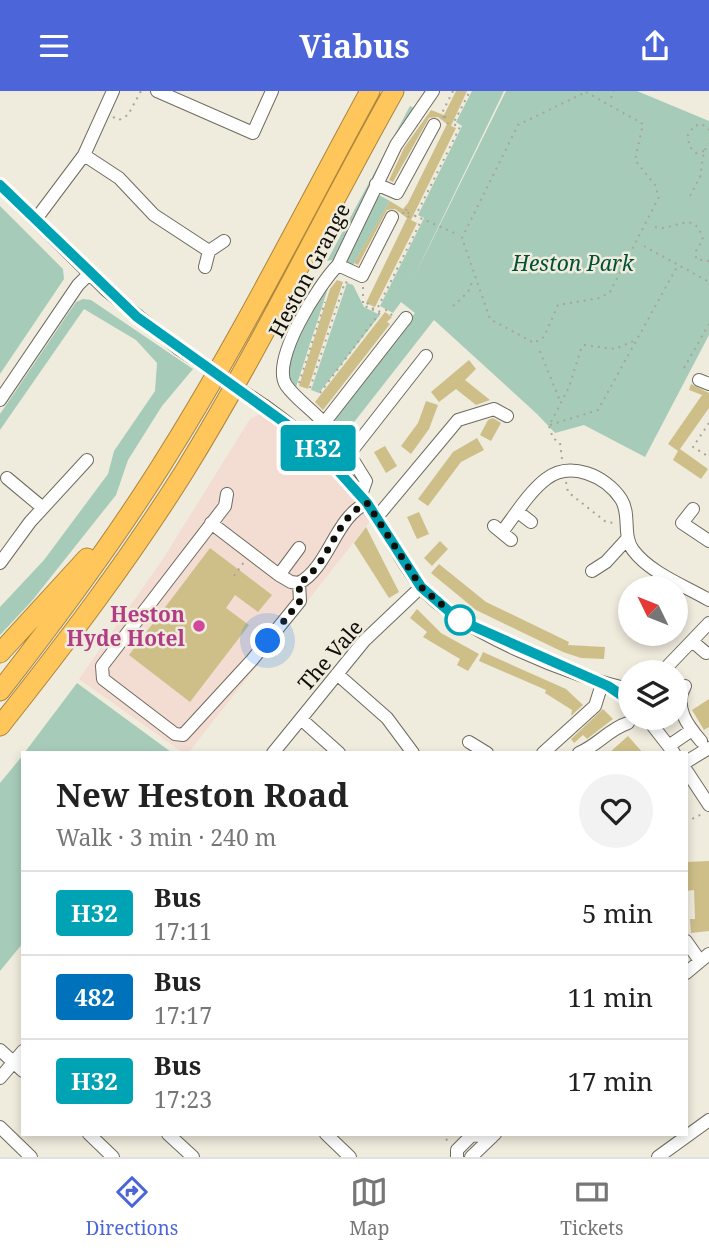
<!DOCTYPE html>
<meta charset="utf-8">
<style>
body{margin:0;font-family:"Noto Serif",serif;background:#f2f2f2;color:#222;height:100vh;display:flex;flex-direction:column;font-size:26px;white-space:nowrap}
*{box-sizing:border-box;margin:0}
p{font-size:23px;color:#767676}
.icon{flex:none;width:38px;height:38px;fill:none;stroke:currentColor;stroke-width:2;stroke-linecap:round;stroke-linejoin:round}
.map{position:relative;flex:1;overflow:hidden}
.drawer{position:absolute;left:21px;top:660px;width:667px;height:385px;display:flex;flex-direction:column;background:#fff;border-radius:0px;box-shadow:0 4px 10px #0003}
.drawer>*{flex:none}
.badge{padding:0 14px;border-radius:5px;font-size:24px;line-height:46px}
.needle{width:46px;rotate:313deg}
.controls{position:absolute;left:618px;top:485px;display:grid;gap:14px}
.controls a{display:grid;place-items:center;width:70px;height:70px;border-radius:50%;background:#fff;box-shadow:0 4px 10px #0003;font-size:35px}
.you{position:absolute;width:35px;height:35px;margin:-18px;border:5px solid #fff;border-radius:50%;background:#1a73e8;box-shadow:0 0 0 10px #1a73e833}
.map>.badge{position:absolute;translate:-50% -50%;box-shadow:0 0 0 4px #fff}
.round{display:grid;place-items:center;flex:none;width:74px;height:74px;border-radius:37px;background:#f2f2f2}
.overview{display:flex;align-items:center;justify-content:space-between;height:119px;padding:0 35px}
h1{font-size:33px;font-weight:700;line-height:52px}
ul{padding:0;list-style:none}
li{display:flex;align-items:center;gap:21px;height:84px;padding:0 35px;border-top:2px solid #e0e0e0}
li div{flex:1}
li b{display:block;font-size:26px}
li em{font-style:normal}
li .badge{min-width:77px;font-weight:700;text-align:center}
header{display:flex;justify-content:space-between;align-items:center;height:91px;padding:0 35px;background:#4c66da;color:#fff;font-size:32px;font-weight:700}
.tabs{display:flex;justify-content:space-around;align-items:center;height:98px;border-top:2px solid #e0e0e0;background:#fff;font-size:19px;color:#767676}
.tabs a{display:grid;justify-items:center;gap:4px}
.tabs .active{color:#4c66da}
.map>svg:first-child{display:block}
.commercial{fill:#f3dcd1}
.green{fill:#a6ccb9}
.building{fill:#cebf89}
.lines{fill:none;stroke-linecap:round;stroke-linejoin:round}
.minor-casing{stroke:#6f6b5e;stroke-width:14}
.highway-casing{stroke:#ab863e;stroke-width:21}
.path{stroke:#a8a59a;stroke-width:2;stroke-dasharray:2 5;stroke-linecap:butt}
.minor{stroke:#fff;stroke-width:12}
.highway{stroke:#fec65b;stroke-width:19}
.minor-bridge-casing{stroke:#6f6b5e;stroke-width:14;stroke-linecap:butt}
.path-bridge{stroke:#a8a59a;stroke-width:2;stroke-dasharray:2 5;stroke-linecap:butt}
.minor-bridge{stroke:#fff;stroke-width:12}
.line-casing{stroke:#fff;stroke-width:16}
.line{stroke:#00a3b4;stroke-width:10}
.walk{stroke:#100e09;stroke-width:7;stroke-dasharray:0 12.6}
.stop-dot{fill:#fff;stroke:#00a3b4;stroke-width:3.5}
.hotel-dot{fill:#d1479c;stroke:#efebdd;stroke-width:2.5}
.labels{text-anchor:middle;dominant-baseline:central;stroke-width:5;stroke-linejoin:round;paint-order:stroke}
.park-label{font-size:21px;font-style:italic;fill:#015137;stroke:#efebdd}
.street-label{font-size:21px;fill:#100e09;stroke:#efebdd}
.hotel-label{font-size:21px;font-weight:bold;fill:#b23c85;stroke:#efebdd;text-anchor:end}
</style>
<header><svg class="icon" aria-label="menu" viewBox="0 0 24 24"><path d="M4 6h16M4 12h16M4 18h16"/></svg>Viabus<svg class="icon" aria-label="share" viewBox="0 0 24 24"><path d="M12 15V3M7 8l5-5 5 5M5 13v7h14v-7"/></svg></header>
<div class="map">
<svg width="709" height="1066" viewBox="0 0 709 1066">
<rect width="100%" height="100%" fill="#efebdd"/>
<!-- commercial -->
<path class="commercial" d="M262 322 308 356 371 429 189 661H182L79 588 163 468 250 328Z"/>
<!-- green -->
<path class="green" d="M472 0H504L413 188 506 0H637L709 30V244L645 366 584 334 555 342 537 323 434 229 344 344 332 328 415 222 401 211 393 222 380 215 424 127 418 124 462 35 456 31Z
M419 13 338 168 327 170 410 15 414 17Z
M377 103 390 110 352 176 345 172Z
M0 115 63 178 64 188 0 283Z
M331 188 296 296C272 268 315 215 331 188Z
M347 192 353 194 364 216 380 224 319 302 311 299Z
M83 208 91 209 193 278 162 315 128 369 116 404 31 511 0 544V516L44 469 108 383 114 360 155 300 157 272 136 249 84 218 0 339V323L76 211Z
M77 592 171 661H25Z
M23 664V852L0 880V692Z"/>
<!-- building -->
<path class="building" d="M456 0H467L451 35 456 37 411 129 417 132 375 216 366 212 407 127 395 118 387 119 358 174 354 172 390 110 403 118 408 112 447 33 438 26 429 27 393 91 389 89 404 57 431 19 444 24Z
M337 189 343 191 308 298 299 295 330 198Z
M385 221 392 226 387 231 390 233 323 319 315 311Z
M469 269 476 278 465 289 490 309 476 314 456 298 439 311 431 301Z
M691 293 709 302V317L680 358 708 378 701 388 673 369 678 360 668 353 702 304 689 299Z
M426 310 438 314 429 338 411 363 401 355 418 332Z
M493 327 501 332 491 350 480 344 488 329Z
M477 347 484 359 461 371 428 415 418 408 453 361Z
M385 355 397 375 386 382 374 361Z
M419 421 429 443 417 448 407 426Z
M366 436 399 501 389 507 354 452Z
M440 450 448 458 432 475 424 467Z
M210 457 272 504 258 521 235 504 226 517 249 534 190 611 129 564Z
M439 473 486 511 569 551 568 554 605 556 604 568 581 567 563 561 476 519 431 482Z
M417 518 441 542 479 563 468 580 457 574 460 568 423 546 427 541 410 527Z
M483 561 566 598 583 614 571 625 572 619 545 602 546 599 479 570Z
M709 608V636L704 639 692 619Z
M603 618 613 628 587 648 583 644 574 652 571 648Z
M628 645 643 662H609Z
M709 770V840L691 842 690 828H695L694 799 686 800V771Z"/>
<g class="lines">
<defs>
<path id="minor" d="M157 0 253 42 272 0
M84 64 119 87 154 124 209 160
M376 93 397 102 434 34
M0 94 106 199 179 258
M36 128 84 64 113 0
M338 174 362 185 392 126
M205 176 209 160 224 150
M699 289 709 293
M0 309 78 194 89 183
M265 315C304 343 341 375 369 415 387 440 401 472 421 496 458 540 574 587 630 598
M324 332 406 227
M350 362 426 265
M7 387 43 417
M227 403 225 415 102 575 103 588 175 643 183 644 252 569 300 510 299 492
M361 404 366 390C353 368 339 348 321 329 311 318 295 307 286 294 270 269 320 192 338 174L396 54 433 0
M693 418 682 432 709 450
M518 421 531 431
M377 426 458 329 494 318 507 325
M211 432 279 484 291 491 299 492C329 476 335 426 367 412
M494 435 511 449
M502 441C515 424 529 401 546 388 570 369 606 385 621 408 631 423 622 444 633 459 650 482 685 495 709 509
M0 472 30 431 87 369
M592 480 606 471 627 448
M279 484 299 457
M693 551 706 562
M662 581 709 532
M337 583 387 627 413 662
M685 595C673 616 688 635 701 650
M610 597 630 610
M646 626 674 662
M301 628 339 662
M469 651 487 662
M670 654 692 639
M273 662 364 550 421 496
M543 662 595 615 602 593
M579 662C598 654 609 638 628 632
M686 671 709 657
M686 679 709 714
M686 850 700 870
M686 882 709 863
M0 959 23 980
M0 987 23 960
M0 1036 31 1066
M89 1043 113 1066
M168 1043 193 1066
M326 1043 350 1066
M457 1066V1059L472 1044 492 1046
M471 1066 495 1043
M658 1066 709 1029"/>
<path id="highway" d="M0 562 87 467
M0 600C60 523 118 445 169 362 242 245 304 121 370 0
M0 635C65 553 128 470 184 381 260 258 323 126 394 0"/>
</defs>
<!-- minor casing -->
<use href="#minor" class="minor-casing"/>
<!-- highway casing -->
<use href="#highway" class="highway-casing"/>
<!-- path -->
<path class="path" d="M586 1 643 33 635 69 655 94 659 106 610 201 600 207 558 214 544 246 534 252 490 228 462 147 518 34Z
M611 7 614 0
M113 26 119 29 128 24 141 0
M444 27 442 22 453 0
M704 60 696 62 689 55 688 44 694 35 702 33 709 39
M690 105 700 86 704 60 709 53
M403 123 404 120 459 144
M415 126 460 36 453 33 470 0
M655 136C673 142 695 115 703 149L696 160V168L709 170
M644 155 709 191
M363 196V214L377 221 386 219 394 226
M367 212 377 221
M453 215 468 201 473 189
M378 216 422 128
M584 254 615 258 636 249
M540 260 560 310
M684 277 709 233
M299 292 325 211
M310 297 345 191 348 192
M320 302 381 220
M709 332 693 356 706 364 709 360
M550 334 598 319 678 174
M562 368 560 352 553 347 549 335 569 296 581 258
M566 391 568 401 606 431 615 432
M234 485 244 471
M686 731 702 723
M441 1043 450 1052"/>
<!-- minor -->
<use href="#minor" class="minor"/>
<!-- highway -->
<use href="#highway" class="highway"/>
<defs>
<path id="minor-bridge" d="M179 258 265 315"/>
</defs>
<!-- minor-bridge casing -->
<use href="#minor-bridge" class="minor-bridge-casing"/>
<!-- path-bridge -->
<path class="path-bridge" d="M445 25 448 33
M406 118 409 127"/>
<!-- minor-bridge -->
<use href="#minor-bridge" class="minor-bridge"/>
</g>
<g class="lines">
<defs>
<path id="line" d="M0 94 137 226 313 352 367 412 421 496 459 529 608 595 630 610"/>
</defs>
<!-- line casing -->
<use href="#line" class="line-casing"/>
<!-- line -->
<use href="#line" class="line"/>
<!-- walk -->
<path class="walk" d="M268 550 300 510 299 492C329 475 335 426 367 412L421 496 460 529"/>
</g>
<!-- markers -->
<circle class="stop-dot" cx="460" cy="529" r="14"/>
<circle class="hotel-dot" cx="199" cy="535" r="7"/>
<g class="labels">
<!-- park labels -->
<g class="park-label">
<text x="573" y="172">Heston Park</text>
</g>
<!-- street labels -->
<g class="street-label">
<text transform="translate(309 179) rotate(-62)">Heston Grange</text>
<text transform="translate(330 564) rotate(-49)">The Vale</text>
</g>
<!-- hotel labels -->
<g class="hotel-label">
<text x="185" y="523">Heston<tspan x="185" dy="24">Hyde Hotel</tspan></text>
</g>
</g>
</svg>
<div class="controls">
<a><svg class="needle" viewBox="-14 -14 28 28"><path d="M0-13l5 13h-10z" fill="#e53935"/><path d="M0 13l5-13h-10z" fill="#767676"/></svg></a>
<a><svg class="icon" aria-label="layers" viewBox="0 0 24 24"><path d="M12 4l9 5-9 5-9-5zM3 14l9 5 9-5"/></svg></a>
</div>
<div class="you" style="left:268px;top:550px"></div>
<b class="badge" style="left:318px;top:357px;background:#00a3b4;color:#fff">H32</b>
<section class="drawer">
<div class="overview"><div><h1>New Heston Road</h1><p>Walk · 3 min · 240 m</p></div><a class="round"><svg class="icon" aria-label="heart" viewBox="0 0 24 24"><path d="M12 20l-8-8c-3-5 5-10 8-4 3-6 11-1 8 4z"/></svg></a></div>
<ul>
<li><span class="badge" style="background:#00a3b4;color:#fff">H32</span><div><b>Bus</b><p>17:11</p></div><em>5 min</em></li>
<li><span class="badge" style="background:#0072bc;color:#fff">482</span><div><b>Bus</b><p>17:17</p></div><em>11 min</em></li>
<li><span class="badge" style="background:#00a3b4;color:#fff">H32</span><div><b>Bus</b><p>17:23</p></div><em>17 min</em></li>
</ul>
</section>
</div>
<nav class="tabs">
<a class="active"><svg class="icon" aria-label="directions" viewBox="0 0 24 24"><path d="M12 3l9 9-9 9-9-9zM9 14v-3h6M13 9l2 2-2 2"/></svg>Directions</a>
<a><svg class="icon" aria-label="map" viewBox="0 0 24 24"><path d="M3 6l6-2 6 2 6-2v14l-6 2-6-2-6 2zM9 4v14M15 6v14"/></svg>Map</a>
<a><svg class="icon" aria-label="tickets" viewBox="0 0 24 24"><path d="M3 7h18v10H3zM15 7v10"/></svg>Tickets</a>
</nav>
